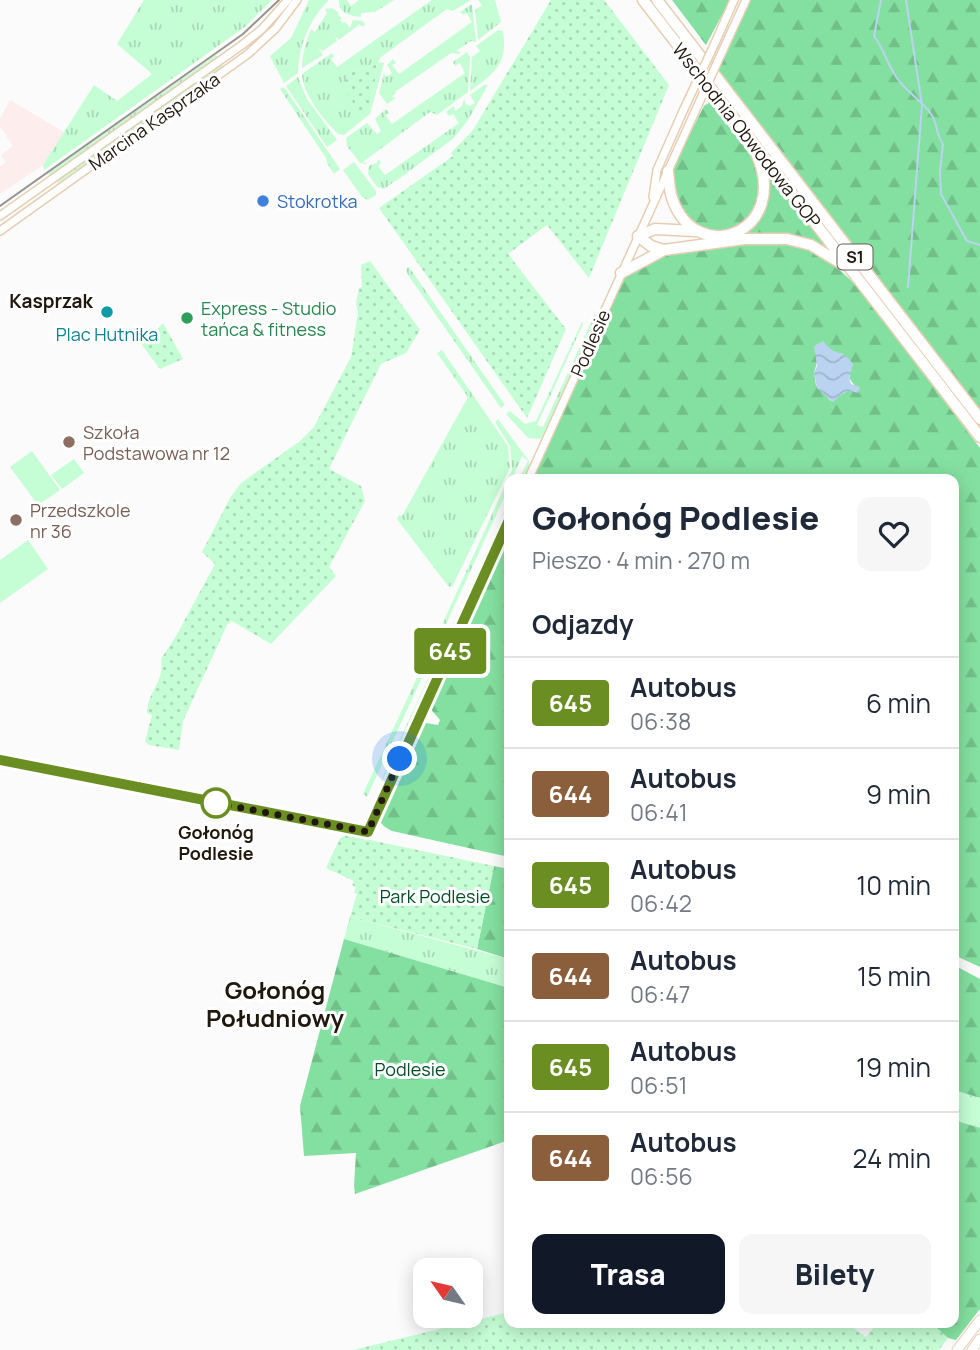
<!DOCTYPE html>
<html lang="pl">
<meta charset="utf-8">
<style>
body{margin:0;font-family:Manrope,sans-serif;background:#f6f6f7;color:#1f2937;height:100vh;display:flex;flex-direction:column;font-size:26px;white-space:nowrap}
*{box-sizing:border-box;margin:0}
p{font-size:23px;color:#747a83}
.icon{flex:none;width:38px;height:38px;fill:none;stroke:currentColor;stroke-width:2;stroke-linecap:round;stroke-linejoin:round}
.map{position:relative;flex:1;overflow:hidden}
.sheet{position:absolute;left:504px;top:474px;width:455px;height:854px;display:flex;flex-direction:column;background:#fff;border-radius:14px;box-shadow:0 4px 18px #0003}
.sheet>*{flex:none}
.badge{padding:0 14px;border-radius:5px;font-size:24px;line-height:46px}
.needle{width:46px;rotate:304deg}
.fabs{position:absolute;left:413px;top:1258px;display:grid;gap:14px}
.fabs a{display:grid;place-items:center;width:70px;height:70px;border-radius:14px;background:#fff;box-shadow:0 4px 18px #0003;font-size:35px}
.you{position:absolute;width:35px;height:35px;margin:-18px;border:5px solid #fff;border-radius:50%;background:#1a73e8;box-shadow:0 0 0 10px #1a73e833}
.map>.badge{position:absolute;translate:-50% -50%;box-shadow:0 0 0 4px #fff}
h2{padding:0 28px;font-size:26px;line-height:63px}
.round{display:grid;place-items:center;flex:none;width:74px;height:74px;border-radius:14px;background:#f6f6f7}
.head{display:flex;align-items:center;justify-content:space-between;height:119px;padding:0 28px}
h1{font-size:33px;font-weight:800;line-height:52px}
.action{display:flex;gap:14px;margin-top:auto;padding:14px 28px}
.action a{flex:1;height:80px;border-radius:14px;background:#111827;color:#fff;font-size:28px;font-weight:800;line-height:80px;text-align:center}
.action a+a{background:#f6f6f7;color:#1f2937}
ul{padding:0;list-style:none}
li{display:flex;align-items:center;gap:21px;height:91px;padding:0 28px;border-top:2px solid #e0e1e3}
li div{flex:1}
li b{display:block;font-size:26px}
li em{font-style:normal}
li .badge{min-width:77px;font-weight:700;text-align:center}
.map>svg:first-child{display:block}
.commercial{fill:#fdeded}
.grass{fill:url(#grass-tufts);fill-rule:evenodd}
.forest{fill:url(#forest-firs);fill-rule:evenodd}
.park{fill:url(#park-dots)}
.pitch{fill:#c5fdd4}
.water{fill:url(#water-waves)}
.lines{fill:none;stroke-linecap:round;stroke-linejoin:round}
.stream{stroke:#bad3f1;stroke-width:2}
.minor-casing{stroke:#e7ceb2;stroke-width:10}
.major-casing{stroke:#e7ceb2;stroke-width:11}
.highway-casing{stroke:#e7ceb2;stroke-width:13}
.minor{stroke:#fff;stroke-width:7}
.major{stroke:#fff;stroke-width:9}
.highway{stroke:#fff;stroke-width:10}
.tram{stroke:#97948f;stroke-width:2}
.minor-bridge-casing{stroke:#e7ceb2;stroke-width:10;stroke-linecap:butt}
.minor-bridge{stroke:#fff;stroke-width:7}
.line-casing{stroke:#fff;stroke-width:16}
.line{stroke:#6b8e23;stroke-width:10}
.walk{stroke:#20180d;stroke-width:7;stroke-dasharray:0 12.6}
.shop-dot{fill:#3f7fe0;stroke:#fff;stroke-width:2.5}
.culture-dot{fill:#0f9aa8;stroke:#fff;stroke-width:2.5}
.leisure-dot{fill:#2e9e5b;stroke:#fff;stroke-width:2.5}
.education-dot{fill:#8d6e63;stroke:#fff;stroke-width:2.5}
.stop-dot{fill:#fff;stroke:#6b8e23;stroke-width:3.5}
.labels{text-anchor:middle;dominant-baseline:central;stroke-width:6;stroke-linejoin:round;paint-order:stroke}
.shield{fill:#fff;stroke:#635d56;stroke-width:2}
.shield-label{font-size:16px;font-weight:bold;fill:#20180d}
.street-label{font-size:18px;fill:#20180d;stroke:#fff}
.shop-label{font-size:18px;fill:#366cbe;stroke:#fff;text-anchor:start}
.leisure-label{font-size:18px;fill:#27864d;stroke:#fff;text-anchor:start}
.culture-label{font-size:18px;fill:#0d838f;stroke:#fff}
.education-label{font-size:18px;fill:#785e54;stroke:#fff;text-anchor:start}
.stop-label{font-size:18px;font-weight:bold;fill:#20180d;stroke:#fff}
.park-label{font-size:18px;fill:#034d26;stroke:#fff}
.neighbourhood-label{font-size:19px;font-weight:bold;fill:#20180d;stroke:#fff}
.district-label{font-size:24px;font-weight:bold;fill:#20180d;stroke:#fff}
</style>
<div class="map">
<svg width="980" height="1350" viewBox="0 0 980 1350">
<defs>
<pattern id="grass-tufts" width="24" height="20" patternUnits="userSpaceOnUse" patternTransform="scale(1.75)"><rect width="24" height="20" fill="#c5fdd4"/><path d="M3 7l-1-3M5 7V3M7 7l1-3M15 17l-1-3M17 17v-4M19 17l1-3" fill="none" stroke="#a9d8b5"/></pattern>
<pattern id="forest-firs" width="22" height="20" patternUnits="userSpaceOnUse" patternTransform="scale(1.75)"><rect width="22" height="20" fill="#84e0a0"/><path d="M5 1l3.5 6h-7zM16 11l3.5 6h-7z" fill="#72bf89"/></pattern>
<pattern id="park-dots" width="8" height="8" patternUnits="userSpaceOnUse" patternTransform="scale(1.75)"><rect width="8" height="8" fill="#c5fdd4"/><path d="M2 2h.1M6 6h.1" fill="none" stroke="#a9d8b5" stroke-width="1.8" stroke-linecap="round"/></pattern>
<pattern id="water-waves" width="16" height="10" patternUnits="userSpaceOnUse" patternTransform="scale(1.75)"><rect width="16" height="10" fill="#bad3f1"/><path d="M0 5q4-4 8 0t8 0" fill="none" stroke="#a0b4cd"/></pattern>
</defs>
<rect width="100%" height="100%" fill="#fbfbfb"/>
<!-- commercial -->
<path class="commercial" d="M10 100 64 132 43 165 0 194V167L6 162 1 155 13 146 0 126V119Z"/>
<!-- grass -->
<path class="grass" d="M144 0H272L246 26 44 170 43 165 94 85 117 101 152 74 117 44Z
M309 0H329C309 20 299 45 298 73L284 83 270 56 291 38Z
M339 0H347L351 6 359 0H394L375 12 361 13V17C350 16 338 13 339 0Z
M432 0H471L453 11 447 9 381 57 378 62 384 63 370 114 344 135 338 134C324 120 303 95 302 74L332 53 334 56 331 59 337 67ZM378 64 370 107 344 83 351 71Z
M478 0H495L501 22 478 40 475 10 482 5Z
M472 4 476 42 471 41 456 51 461 52 459 54 451 53 395 92 396 93 392 97 396 98 387 104 379 93 384 73 386 77 392 73 387 65 393 59 396 63 392 65 399 74 472 22 467 13 463 15 460 12Z
M332 8 339 13 338 15 342 18 340 20 343 23 345 22 350 28 353 20 363 21 365 24 363 27 360 24 339 40 335 36 337 41 323 51 318 48 323 55 302 68C302 55 306 41 311 29L315 32 327 13 325 9Z
M498 30 503 31C508 64 495 73 470 91L472 57 480 51 476 46Z
M467 52 470 57 468 92 437 115 430 112 363 162 367 164 360 163 347 146 346 138 367 123 377 134 381 131 375 119 386 109 389 113 385 115 392 124 465 73 460 63 455 66 453 62Z
M216 55 218 58 220 56 52 176 47 174Z
M225 62 222 65 224 68 58 183 57 181Z
M298 77 307 99 337 140 327 147 286 86Z
M484 85H488L468 120 454 138 396 181 393 180 395 181 384 189 377 187 368 174 369 166 375 163 376 164 379 159 381 163 378 166 385 175 459 123 453 114 449 116 446 112 454 106 455 111 462 106 464 99 466 104 470 106 475 103 470 95Z
M284 87 340 169 334 174 327 163 326 158 280 89Z
M354 162 376 191V195L368 200 362 197 343 170Z
M409 267 505 405 501 408 408 275 406 269Z
M595 314 598 316 546 432 540 439 528 438 506 414 510 411 525 424 536 421 582 322 583 324 537 425 543 427Z
M442 350 508 446 510 468 452 587 448 586 397 519 399 515 402 516 468 397 437 353Z
M498 419 529 461V468L524 479H519L528 461 522 456 512 479 509 480V487L441 635 437 636 512 470 510 446 495 422Z
M509 501V512L451 640 448 641 447 638Z
M434 641 437 645 367 797 363 794Z
M446 645 447 648 377 802 384 774 443 646Z
M350 917 509 959V988L344 939Z
M954 1090 980 1098V1128L954 1120Z"/>
<!-- forest -->
<path class="forest" d="M672 0H730L706 45Z
M749 0H980V409L718 69Z
M710 102 756 162 762 189 750 216 733 229 713 232 688 221 674 196 672 169 704 106Z
M767 169 829 250 804 239 739 234C764 208 770 206 767 169Z
M738 243H798L829 260 857 286 980 448V967L954 955V480H531L624 278 636 267 655 256ZM831 352 843 354 850 376 849 378 855 386 831 401 816 385 814 373 817 362Z
M509 528V857L392 831C384 827 378 823 379 813L420 722 438 725 440 720 428 706Z
M494 866 509 869V959L477 949Z
M344 939 509 988V1140L355 1194 354 1186 356 1153 304 1156 300 1106Z
M954 965 980 979V1098L954 1090Z
M954 1120 980 1128V1309L956 1340 948 1338 931 1323H954Z"/>
<!-- park -->
<path class="park" d="M551 0H604L669 85 589 278 547 225 508 254 566 329 527 418 379 208 453 156 451 153 473 130Z
M378 64 370 107 359 112 342 85 351 71Z
M370 261 420 330 406 353 381 364 329 469 361 486 365 501 329 567 336 576 271 644 232 621 227 625 183 721 179 750 149 745 145 741 152 715 147 713C148 690 165 682 161 659L176 636 215 564 202 552 230 498 241 483 300 441 314 427 351 357 358 313 356 303 359 288 362 287 361 265Z
M163 323 183 359 160 369 142 345Z
M346 835 494 866 477 949 350 917 357 894 354 893 356 887 352 885 354 881 326 868 340 838Z
M509 1312V1323H847L866 1337 877 1323H931L948 1338 939 1350H353Z"/>
<!-- pitch -->
<path class="pitch" d="M32 451 60 490 38 505 10 467Z
M74 459 84 473 62 489 51 475Z
M28 540 48 569 0 603V560Z"/>
<!-- water -->
<path class="water" d="M823 341C835 357 843 349 853 364L849 378 851 384 860 387 858 393C844 388 843 394 833 402L817 388 814 373 817 366 814 346Z"/>
<g class="lines">
<!-- stream -->
<path class="stream" d="M881 0 874 36C884 49 887 64 897 78 906 92 923 101 931 114 938 123 935 133 943 144L940 171 941 194 967 241 980 245
M906 0 922 105 908 287"/>
<defs>
<path id="minor" d="M715 43 734 0
M723 50 746 0
M653 197 657 170 684 109
M0 216 242 45 262 29 288 0
M0 231 248 54 276 28 297 0
M528 480 693 116
M0 761 368 832 509 520"/>
<path id="major" d="M957 1350 980 1320
M972 1350 980 1339"/>
<path id="highway" d="M643 0 980 437
M657 0 980 419
M668 171C669 180 669 189 672 198 696 269 792 233 756 153
M695 231 655 229 638 236 651 246 664 250 744 239H787L811 245 842 264
M621 273 664 250"/>
</defs>
<!-- minor casing -->
<use href="#minor" class="minor-casing"/>
<!-- major casing -->
<use href="#major" class="major-casing"/>
<!-- highway casing -->
<use href="#highway" class="highway-casing"/>
<!-- minor -->
<use href="#minor" class="minor"/>
<!-- major -->
<use href="#major" class="major"/>
<!-- highway -->
<use href="#highway" class="highway"/>
<!-- tram -->
<path class="tram" d="M0 206 243 34 279 0"/>
<defs>
<path id="minor-bridge" d="M684 109 715 43
M693 116 723 50"/>
</defs>
<!-- minor-bridge casing -->
<use href="#minor-bridge" class="minor-bridge-casing"/>
<!-- minor-bridge -->
<use href="#minor-bridge" class="minor-bridge"/>
</g>
<g class="lines">
<defs>
<path id="line" d="M0 760 368 832 509 520"/>
</defs>
<!-- line casing -->
<use href="#line" class="line-casing"/>
<!-- line -->
<use href="#line" class="line"/>
<!-- walk -->
<path class="walk" d="M216 803 368 832 400 759"/>
</g>
<!-- markers -->
<circle class="shop-dot" cx="263" cy="201" r="7"/>
<circle class="culture-dot" cx="107" cy="312" r="7"/>
<circle class="leisure-dot" cx="187" cy="318" r="7"/>
<g class="education-dot">
<circle cx="69" cy="442" r="7"/>
<circle cx="16" cy="520" r="7"/>
</g>
<circle class="stop-dot" cx="216" cy="803" r="14"/>
<g class="labels">
<!-- shield labels -->
<rect class="shield" x="837.5" y="244.5" width="35" height="25" rx="5"/>
<g class="shield-label">
<text x="855" y="257">S1</text>
</g>
<!-- street labels -->
<g class="street-label">
<text transform="translate(154 121) rotate(-35)">Marcina Kasprzaka</text>
<text transform="translate(747 135) rotate(52)">Wschodnia Obwodowa GOP</text>
<text transform="translate(590 343) rotate(-66)">Podlesie</text>
</g>
<!-- shop labels -->
<g class="shop-label">
<text x="277" y="201">Stokrotka</text>
</g>
<!-- leisure labels -->
<g class="leisure-label">
<text x="201" y="308">Express - Studio<tspan x="201" dy="21">tańca &amp; fitness</tspan></text>
</g>
<!-- culture labels -->
<g class="culture-label">
<text x="107" y="334">Plac Hutnika</text>
</g>
<!-- education labels -->
<g class="education-label">
<text x="83" y="432">Szkoła<tspan x="83" dy="21">Podstawowa nr 12</tspan></text>
<text x="30" y="510">Przedszkole<tspan x="30" dy="21">nr 36</tspan></text>
</g>
<!-- stop labels -->
<g class="stop-label">
<text x="216" y="832">Gołonóg<tspan x="216" dy="21">Podlesie</tspan></text>
</g>
<!-- park labels -->
<g class="park-label">
<text x="435" y="896">Park Podlesie</text>
<text x="410" y="1069">Podlesie</text>
</g>
<!-- neighbourhood labels -->
<g class="neighbourhood-label">
<text x="51" y="301">Kasprzak</text>
</g>
<!-- district labels -->
<g class="district-label">
<text x="275" y="989">Gołonóg<tspan x="275" dy="28">Południowy</tspan></text>
</g>
</g>
</svg>
<div class="fabs">
<a><svg class="needle" viewBox="-14 -14 28 28"><path d="M0-13l5 13h-10z" fill="#e53935"/><path d="M0 13l5-13h-10z" fill="#747a83"/></svg></a>
</div>
<div class="you" style="left:400px;top:759px"></div>
<b class="badge" style="left:450px;top:651px;background:#6b8e23;color:#fff">645</b>
<section class="sheet">
<div class="head"><div><h1>Gołonóg Podlesie</h1><p>Pieszo · 4 min · 270 m</p></div><a class="round"><svg class="icon" aria-label="heart" viewBox="0 0 24 24"><path d="M12 20l-8-8c-3-5 5-10 8-4 3-6 11-1 8 4z"/></svg></a></div>
<h2>Odjazdy</h2>
<ul>
<li><span class="badge" style="background:#6b8e23;color:#fff">645</span><div><b>Autobus</b><p>06:38</p></div><em>6 min</em></li>
<li><span class="badge" style="background:#8b5e3c;color:#fff">644</span><div><b>Autobus</b><p>06:41</p></div><em>9 min</em></li>
<li><span class="badge" style="background:#6b8e23;color:#fff">645</span><div><b>Autobus</b><p>06:42</p></div><em>10 min</em></li>
<li><span class="badge" style="background:#8b5e3c;color:#fff">644</span><div><b>Autobus</b><p>06:47</p></div><em>15 min</em></li>
<li><span class="badge" style="background:#6b8e23;color:#fff">645</span><div><b>Autobus</b><p>06:51</p></div><em>19 min</em></li>
<li><span class="badge" style="background:#8b5e3c;color:#fff">644</span><div><b>Autobus</b><p>06:56</p></div><em>24 min</em></li>
</ul>
<div class="action"><a>Trasa</a><a>Bilety</a></div>
</section>
</div>
